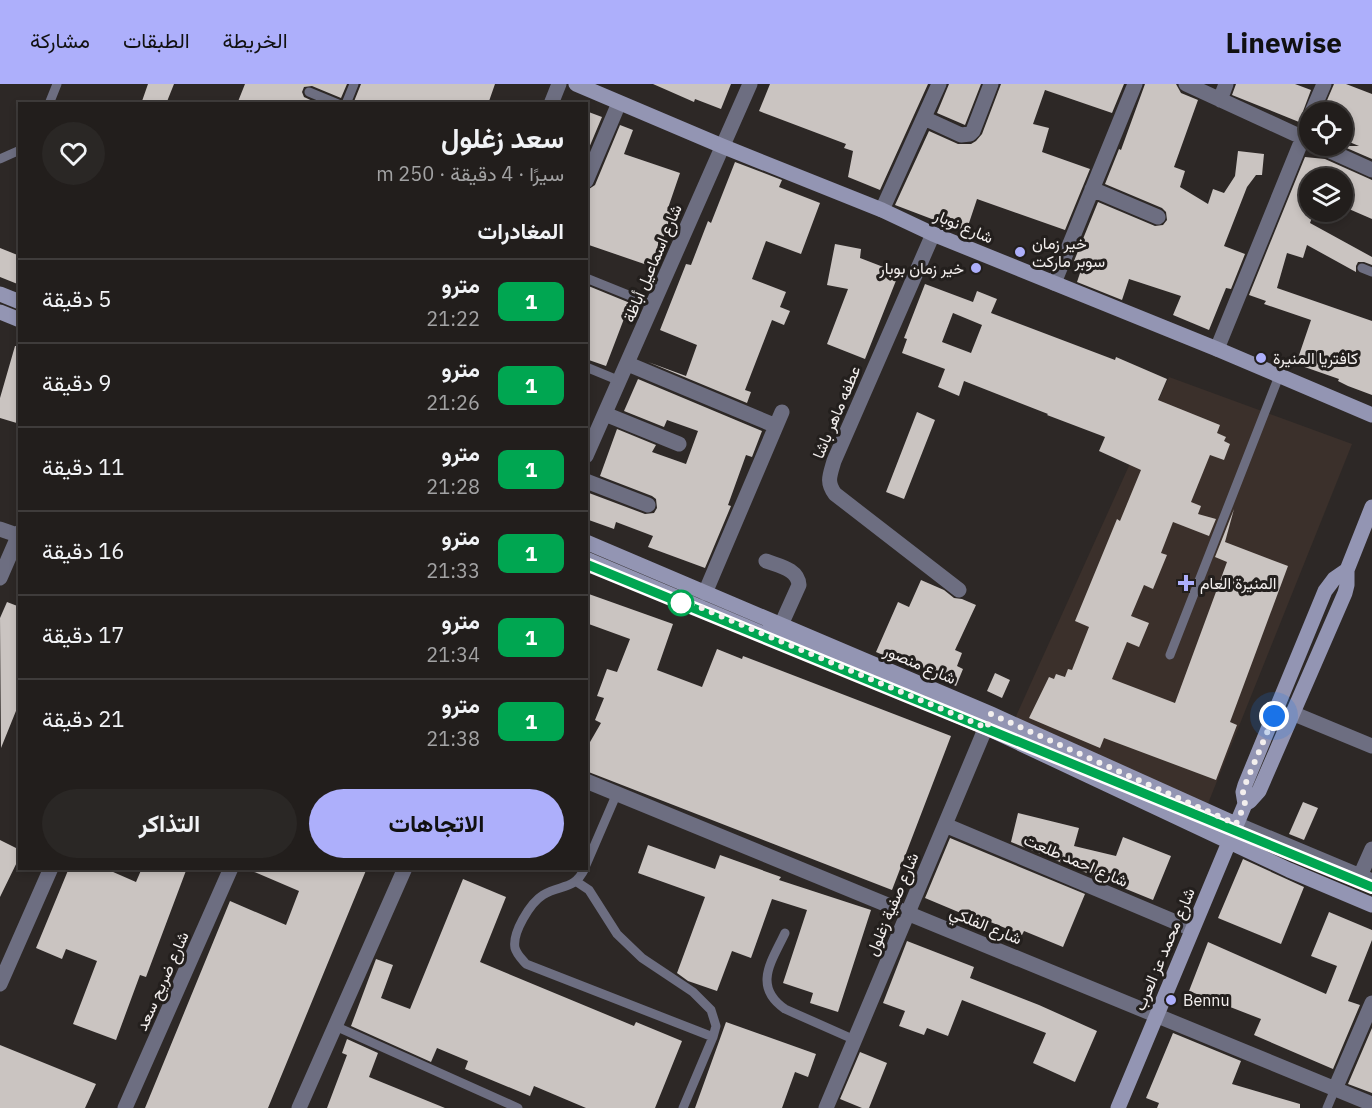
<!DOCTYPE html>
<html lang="ar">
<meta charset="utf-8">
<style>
body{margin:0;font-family:"IBM Plex Sans",Vazirmatn,sans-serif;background:#2a2725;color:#f1f3f6;direction:rtl;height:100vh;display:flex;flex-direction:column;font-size:22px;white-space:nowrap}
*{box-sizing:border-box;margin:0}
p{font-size:20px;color:#a2a2a3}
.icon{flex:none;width:33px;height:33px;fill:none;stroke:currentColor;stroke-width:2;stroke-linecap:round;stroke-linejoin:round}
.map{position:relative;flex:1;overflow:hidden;direction:ltr}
.panel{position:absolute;left:18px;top:18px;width:570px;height:768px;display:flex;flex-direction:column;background:#221e1c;border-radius:0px;box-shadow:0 3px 9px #0003,0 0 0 2px #3f3c3b;direction:rtl}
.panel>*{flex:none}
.badge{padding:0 12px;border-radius:9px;font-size:21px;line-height:39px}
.buttons{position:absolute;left:1299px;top:18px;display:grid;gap:12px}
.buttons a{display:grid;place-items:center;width:54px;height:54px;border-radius:50%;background:#221e1c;box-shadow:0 3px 9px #0003,0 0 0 2px #3f3c3b;font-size:30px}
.you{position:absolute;width:30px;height:30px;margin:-15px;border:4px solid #fff;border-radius:50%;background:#1a73e8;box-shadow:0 0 0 9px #1a73e833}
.map>.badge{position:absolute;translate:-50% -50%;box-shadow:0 0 0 3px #fff}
h2{padding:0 24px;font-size:22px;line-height:54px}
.round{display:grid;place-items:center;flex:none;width:63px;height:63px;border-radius:32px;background:#2a2725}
.head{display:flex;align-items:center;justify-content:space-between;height:102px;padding:0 24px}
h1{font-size:28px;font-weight:700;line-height:45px}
.primary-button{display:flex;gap:12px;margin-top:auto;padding:12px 24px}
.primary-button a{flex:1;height:69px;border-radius:36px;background:#adaffb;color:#111;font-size:24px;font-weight:700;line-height:69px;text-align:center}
.primary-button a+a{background:#2a2725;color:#f1f3f6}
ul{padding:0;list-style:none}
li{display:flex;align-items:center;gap:18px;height:84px;padding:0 24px;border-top:2px solid #3f3c3b}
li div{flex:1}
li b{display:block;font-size:22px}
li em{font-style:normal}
li .badge{min-width:66px;font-weight:700;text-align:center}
header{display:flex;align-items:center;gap:36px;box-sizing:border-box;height:84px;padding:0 30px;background:#adaffb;color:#111}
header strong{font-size:28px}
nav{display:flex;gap:33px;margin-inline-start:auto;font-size:21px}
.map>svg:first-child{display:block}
.built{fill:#3b302b}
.building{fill:#cac4c1;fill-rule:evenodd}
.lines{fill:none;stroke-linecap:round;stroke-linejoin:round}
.lane{stroke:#6d6e81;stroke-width:9}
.street{stroke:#6d6e81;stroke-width:15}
.secondary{stroke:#9395b3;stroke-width:15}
.line-casing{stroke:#fff;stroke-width:14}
.line{stroke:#00a651;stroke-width:9}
.walk{stroke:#f3efee;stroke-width:6;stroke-dasharray:0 10.8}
.poi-dot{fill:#adaffb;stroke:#231f1d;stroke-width:2}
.stop-dot{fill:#fff;stroke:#00a651;stroke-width:3}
.labels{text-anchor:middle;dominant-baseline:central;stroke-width:6;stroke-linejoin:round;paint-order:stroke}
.street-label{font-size:16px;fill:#f3efee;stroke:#231f1d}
.poi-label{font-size:16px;fill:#f3efee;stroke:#231f1d;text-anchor:start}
</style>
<header>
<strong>Linewise</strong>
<nav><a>الخريطة</a><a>الطبقات</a><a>مشاركة</a></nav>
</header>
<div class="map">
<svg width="1372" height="1024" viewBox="0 0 1372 1024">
<rect width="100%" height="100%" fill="#2d2826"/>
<!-- built -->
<path class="built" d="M1169 293 1352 360 1207 722 1013 639Z"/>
<!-- building -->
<path class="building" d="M148 0H174L166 20H141Z
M245 0H347L341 14 312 2 304 3 302 8 304 13 319 20H237Z
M361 0H495L488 20H353Z
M653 0H731L721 25 695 15 694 18Z
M770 0H928L880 106 848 93 853 67 844 64 846 60 759 27Z
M949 0H981L965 41 937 29Z
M1001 0H1124L1112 29 1045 6 1033 40 1049 44 1042 68 1090 85 1065 146 977 115 966 148 895 121 929 47 958 60H971L976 57 982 50Z
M1145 0H1176L1181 9 1198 16 1174 83 1185 87 1180 103 1208 120 1213 105 1224 109 1235 92 1238 67 1264 70 1262 91H1256L1247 103 1224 162 1245 170 1231 205 1226 204 1209 246 1173 231 1181 212 1129 195 1122 216 1077 198 1083 180 1074 177 1098 118 1155 142 1163 141 1167 136 1166 128 1162 124 1105 100 1119 65 1121 66Z
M1236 0H1295L1311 6 1299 38 1232 11Z
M1334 0H1346L1372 10V75L1342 62H1359L1342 55V28H1322Z
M586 27 602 33 586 71Z
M620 41 633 46 624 70 680 89 667 127 672 129 653 183 586 160V107L595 101Z
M1305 73 1325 75 1372 96V135L1342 122V94H1310V128H1314L1310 139 1372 173V181L1364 178H1358L1356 182V188L1307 161 1303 174 1287 169 1277 204 1372 237V311L1348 302 1338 297 1339 295 1296 280 1311 236 1264 220 1266 217 1249 211Z
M735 78 782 96 779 103 820 119 801 170 766 157 752 195 786 208 780 223 790 227 784 241 772 236 745 306 751 308 747 319 648 278 686 292 697 261 660 246 686 180 691 181 708 137 711 139Z
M835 160 861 165 860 174 899 189 865 275 827 260 848 205 827 201Z
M0 164 20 172V201L0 193Z
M925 200 973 218 977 207 997 215 991 229 1115 276 1116 273 1167 295 1158 316 1220 341 1217 349 1226 353 1224 357 1230 360 1224 376 1210 371 1191 418 1201 422 1198 430 1216 435 1209 452 1173 438 1161 469 1167 471 1153 505 1144 501 1131 532 1149 539 1139 563 1127 558 1112 595 1175 619 1227 478 1215 473 1234 425 1225 458 1288 482 1230 638 1237 641 1216 696 1104 654 1100 664 1029 634 1049 593 1054 595 1056 590 1065 593 1068 585 1072 586 1089 543 1075 537 1117 435 1120 437 1141 386 1099 367 1105 353 1047 331 1048 330 964 297 959 312 938 303 945 285 902 269 907 255 904 254ZM953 229 982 241 971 269 942 258Z
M586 201 630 219 606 282 586 275Z
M15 262H20V340L0 334V314Z
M638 295 762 347 752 373 746 371 728 421 731 422 705 484 648 463 653 452 616 438 614 445 586 435V415L589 409 645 430 654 429 657 424 656 415 652 412 600 392 617 345 656 361 652 368 686 380 698 347 667 336 664 343 624 327Z
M917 328 935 336 904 415 886 408Z
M921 496 944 506 954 514 962 515 976 521 955 566 962 569 957 582 963 585 956 602 930 591 932 587 896 572 895 576 876 568 898 518 909 523Z
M586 509 673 540 657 586 702 603 717 565 742 575 743 572 951 652 892 806 586 687V665L601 639 595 636 604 614 597 612 607 585 617 588 630 555 586 539Z
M7 518 20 523V617L1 664 0 534Z
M995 589 1010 596 1002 614 987 607Z
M1303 718 1318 724 1304 756 1289 750Z
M1018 729 1079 744 1074 762 1116 772 1123 753 1171 772 1153 816 1011 758Z
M950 754 1085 810 1063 863 1024 847 1022 851 988 837 987 840 925 814Z
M0 756 20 766V772L0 813Z
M648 761 715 785 720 771 781 793 779 796 871 826 838 928 810 919 813 909 783 899 807 826 772 815 751 874 732 867 717 907 688 897 677 889 705 813 638 789Z
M1243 775 1304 803 1281 860 1218 834Z
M69 784H104L136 798 142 784H187L146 893 140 891 116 956 73 940 97 877 66 865 62 875 36 864Z
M245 784H367L268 1024H145L230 817 286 841 299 807Z
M463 795 506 813 480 878 634 942 636 938 682 957 655 1024H586L534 1002 530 1012 465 985 468 977 437 964 431 978 351 942 376 875 393 881 381 914 410 925Z
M1329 828 1372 846V856L1348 917 1360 921 1333 985 1254 951 1261 935 1189 907 1208 858 1326 910 1337 882 1311 872Z
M907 857 974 883 970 894 1039 921 1097 947 1075 998 1033 979 1046 949 962 916 948 952 927 944 924 951 899 942 905 927 883 919Z
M726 938 816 970 808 993 795 988 782 1024H695Z
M1372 944V1009L1348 1000Z
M1173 949 1241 977 1232 1000 1300 1020V1024H1157L1159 1019 1146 1014Z
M347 955 378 969 369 993 445 1024H327L347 971 342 969Z
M0 961 96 1000 85 1024H0Z
M860 968 887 979 869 1024H862L840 1015Z"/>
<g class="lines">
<!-- lane -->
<path class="lane" d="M309 8 338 20
M49 20 57 0
M346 20 354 0
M0 75 20 66
M1362 184 1372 188
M586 194 653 221
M586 283 620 297
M1170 571 1279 292
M586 781 617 709
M585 784C574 807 561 800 543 811 530 819 512 849 515 864 517 871 522 875 526 880L713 953
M577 798 589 806 617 850 642 874 693 908 711 926 716 942 713 953 683 1024
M785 849C772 877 752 902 785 925L855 956
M335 942 518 1024
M1327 1024 1335 1005"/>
<!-- street -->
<path class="street" d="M1186 0 1310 57
M1220 16 1226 0
M551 20 559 0
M1312 28 1324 0
M924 34 961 51 970 50 973 47 991 0
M1319 62 1372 86
M586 97 619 19
M1092 105 1158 133
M882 126 939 0
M933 150 834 377C830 391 826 398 835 410L959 506
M1054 199 1135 0
M1217 265 1310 36
M628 280 776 342
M605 330 679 360
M586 372 750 0
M586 397 648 421
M0 445 20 452
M766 477C779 482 798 485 799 501L781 541
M0 494 20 448
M705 509 782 328
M1292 629 1372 662
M586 697 1372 1020
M1236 740 1372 797
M945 741 1192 845
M1360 792 1372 765
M0 900 51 784
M1335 1005 1372 919
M125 1024 231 784
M299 1024 405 784
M826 1024 991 631"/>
<!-- secondary -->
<path class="secondary" d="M576 0 722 62 882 126 933 150 1217 265 1372 331
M0 210 20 218
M0 228 20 236
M586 458 991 630 1236 740
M586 475 987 644 1289 786 1372 821
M1245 720 1250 717 1259 707 1345 509 1347 501V486L1372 423
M1118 1024 1245 720 1243 708 1245 701 1325 507 1334 495 1347 486"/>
</g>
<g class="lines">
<defs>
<path id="line" d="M586 480 1372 803"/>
</defs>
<!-- line casing -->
<use href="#line" class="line-casing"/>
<!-- line -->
<use href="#line" class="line"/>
<!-- walk -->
<path class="walk" d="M681 519 692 520 987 644 991 630 1236 740 1245 720 1243 708 1245 701 1274 632"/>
</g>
<!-- markers -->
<g class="poi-dot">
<circle cx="1020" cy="168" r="6"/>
<circle cx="976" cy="184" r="6"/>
<circle cx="1261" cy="274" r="6"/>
<path d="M1183 490h6v6h6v6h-6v6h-6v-6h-6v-6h6z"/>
<circle cx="1171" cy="916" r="6"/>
</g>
<circle class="stop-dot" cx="681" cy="519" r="12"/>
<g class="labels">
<!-- street labels -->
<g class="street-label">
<text transform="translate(964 142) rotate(23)">شارع نوبار</text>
<text transform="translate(652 179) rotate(-67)">شارع اسماعيل أباظة</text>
<text transform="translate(836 328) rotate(-67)">عطفه ماهر باشا</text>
<text transform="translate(920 580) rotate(23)">شارع منصور</text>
<text transform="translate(1076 776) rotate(23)">شارع احمد طلعت</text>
<text transform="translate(892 820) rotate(-67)">شارع صفية زغلول</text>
<text transform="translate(986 841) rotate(22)">شارع الفلكي</text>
<text transform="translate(1164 865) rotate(-67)">شارع محمد عز العرب</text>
<text transform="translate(162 897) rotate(-66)">شارع ضريح سعد</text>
</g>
<!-- poi labels -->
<g class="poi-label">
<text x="1032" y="159">خير زمان<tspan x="1032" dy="18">سوبر ماركت</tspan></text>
<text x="964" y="184" text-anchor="end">خير زمان بوبار</text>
<text x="1273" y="274">كافتريا المنيرة</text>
<text x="1200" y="499">المنيرة العام</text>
<text x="1183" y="916">Bennu</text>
</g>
</g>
</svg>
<div class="buttons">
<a><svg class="icon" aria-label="locate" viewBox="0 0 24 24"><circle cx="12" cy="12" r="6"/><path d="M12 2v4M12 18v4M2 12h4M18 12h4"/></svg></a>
<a><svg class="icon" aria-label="layers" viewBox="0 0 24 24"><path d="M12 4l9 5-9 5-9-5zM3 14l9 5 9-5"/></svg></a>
</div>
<div class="you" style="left:1274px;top:632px"></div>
<section class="panel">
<div class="head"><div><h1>سعد زغلول</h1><p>سيرًا · 4 دقيقة · 250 m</p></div><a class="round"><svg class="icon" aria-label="heart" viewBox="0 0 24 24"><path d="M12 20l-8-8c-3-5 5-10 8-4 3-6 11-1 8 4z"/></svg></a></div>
<h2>المغادرات</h2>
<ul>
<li><span class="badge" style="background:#00a651;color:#fff">1</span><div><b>مترو</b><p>21:22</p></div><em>5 دقيقة</em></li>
<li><span class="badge" style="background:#00a651;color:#fff">1</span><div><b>مترو</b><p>21:26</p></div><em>9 دقيقة</em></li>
<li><span class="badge" style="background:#00a651;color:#fff">1</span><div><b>مترو</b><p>21:28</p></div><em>11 دقيقة</em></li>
<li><span class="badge" style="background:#00a651;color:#fff">1</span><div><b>مترو</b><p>21:33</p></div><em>16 دقيقة</em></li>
<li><span class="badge" style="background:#00a651;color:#fff">1</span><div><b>مترو</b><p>21:34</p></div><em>17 دقيقة</em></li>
<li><span class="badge" style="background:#00a651;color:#fff">1</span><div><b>مترو</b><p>21:38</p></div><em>21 دقيقة</em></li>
</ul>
<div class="primary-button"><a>الاتجاهات</a><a>التذاكر</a></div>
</section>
</div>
